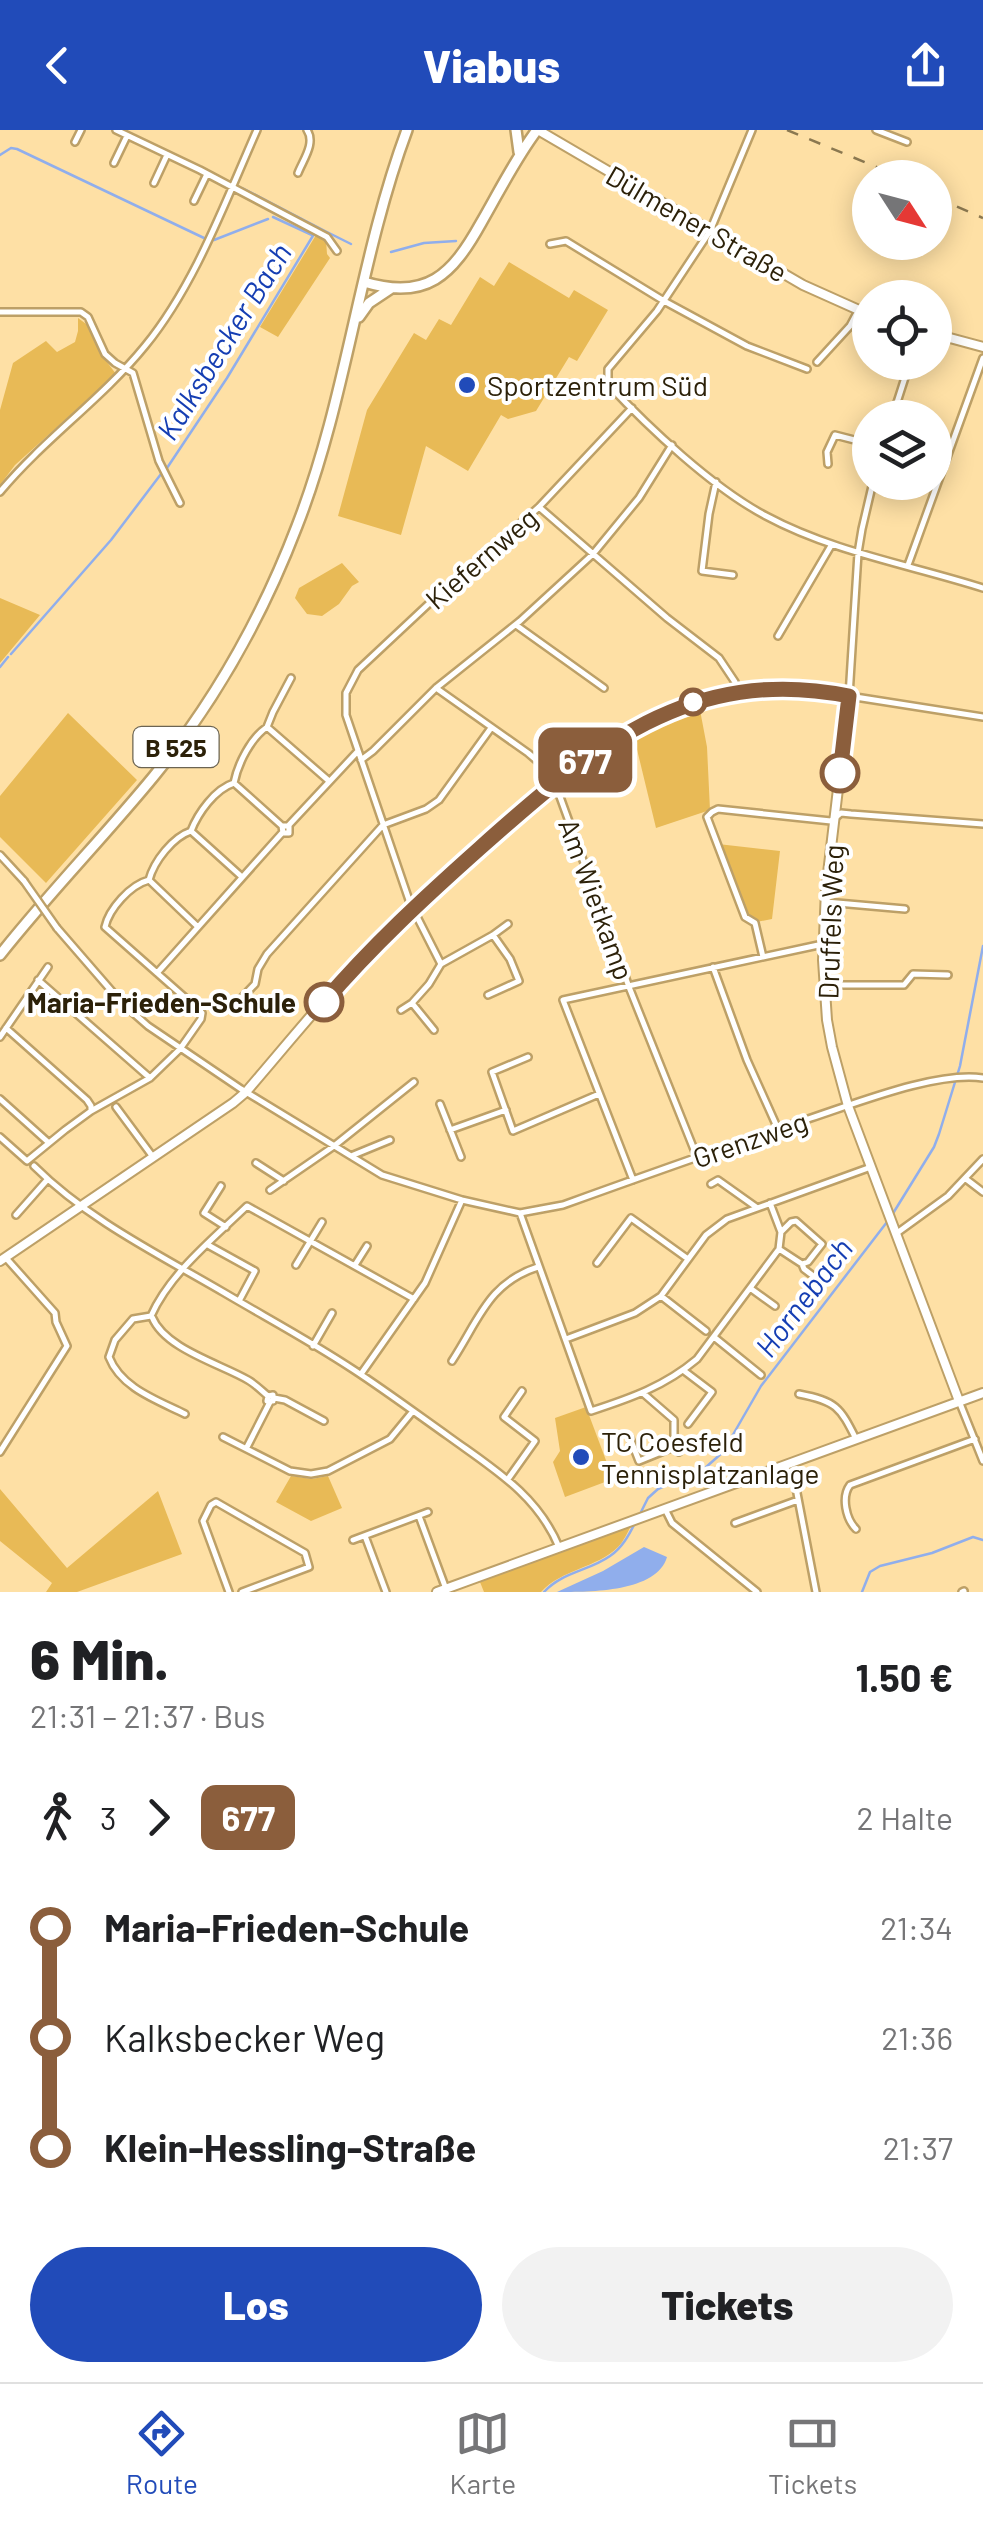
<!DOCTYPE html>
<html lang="de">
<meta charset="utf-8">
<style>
body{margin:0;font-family:Barlow,sans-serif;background:#f2f2f2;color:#202124;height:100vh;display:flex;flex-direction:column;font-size:38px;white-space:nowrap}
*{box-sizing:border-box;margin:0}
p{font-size:32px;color:#757577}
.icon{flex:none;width:55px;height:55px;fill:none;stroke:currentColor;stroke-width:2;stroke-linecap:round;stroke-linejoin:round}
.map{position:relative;height:1462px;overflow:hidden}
.panel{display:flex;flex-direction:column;background:#fff;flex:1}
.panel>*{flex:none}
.badge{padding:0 20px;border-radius:15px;font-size:35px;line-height:65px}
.needle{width:65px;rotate:126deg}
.tools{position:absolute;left:852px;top:30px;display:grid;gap:20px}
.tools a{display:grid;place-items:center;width:100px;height:100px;border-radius:50%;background:#fff;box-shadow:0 5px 25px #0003;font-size:50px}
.map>.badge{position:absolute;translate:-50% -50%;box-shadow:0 0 0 5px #fff}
.legs{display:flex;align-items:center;gap:15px;height:110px;padding:0 30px;font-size:32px}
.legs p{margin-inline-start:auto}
.headline{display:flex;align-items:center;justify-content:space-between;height:170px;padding:0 30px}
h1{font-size:55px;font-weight:800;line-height:75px}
.cta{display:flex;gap:20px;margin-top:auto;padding:20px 30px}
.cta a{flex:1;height:115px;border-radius:60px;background:#214bb9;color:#fff;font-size:40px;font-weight:800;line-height:115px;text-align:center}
.cta a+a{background:#f2f2f2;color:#202124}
ul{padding:0 30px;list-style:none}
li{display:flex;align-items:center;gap:35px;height:110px;font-size:38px}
li i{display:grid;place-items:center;width:15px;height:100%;margin:0 12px;background:currentColor}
li i::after{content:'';width:25px;height:25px;margin:-12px;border:8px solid;border-radius:50%;background:#fff}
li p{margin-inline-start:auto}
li:first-child i{background:linear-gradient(#0000 50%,currentColor 0)}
li:last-child i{background:linear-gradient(currentColor 50%,#0000 0)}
header{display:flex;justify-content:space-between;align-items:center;height:130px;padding:0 30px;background:#214bb9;color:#fff;font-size:45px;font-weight:800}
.tabs{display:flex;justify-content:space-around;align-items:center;height:140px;border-top:2px solid #e0e0e0;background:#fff;font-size:28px;color:#757577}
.tabs a{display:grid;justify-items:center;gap:5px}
.tabs .active{color:#214bb9}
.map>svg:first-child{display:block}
.green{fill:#e8ba56}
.water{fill:#90aeec}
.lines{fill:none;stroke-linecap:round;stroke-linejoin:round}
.stream{stroke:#90aeec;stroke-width:2.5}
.street-casing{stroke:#bda067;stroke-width:10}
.secondary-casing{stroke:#bda067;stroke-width:12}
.primary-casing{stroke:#bda067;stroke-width:14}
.street{stroke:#fff;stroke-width:5}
.secondary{stroke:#fff;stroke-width:8}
.primary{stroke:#fff;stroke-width:9}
.rail{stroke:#8b7850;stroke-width:2.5;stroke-dasharray:12 12;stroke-linecap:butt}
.street-bridge-casing{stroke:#bda067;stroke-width:10;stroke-linecap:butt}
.street-bridge{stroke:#fff;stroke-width:5}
.line-1-casing{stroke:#fff;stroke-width:22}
.line-1{stroke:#8b5e3c;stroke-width:15}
.poi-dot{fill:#214bb9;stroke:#fff;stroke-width:4}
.stop-1-dot{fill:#fff;stroke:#8b5e3c;stroke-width:5}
.labels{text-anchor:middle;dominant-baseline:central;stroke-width:8;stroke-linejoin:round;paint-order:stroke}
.shield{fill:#fff;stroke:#6b6453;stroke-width:2.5}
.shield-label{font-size:25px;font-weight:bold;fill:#2c2109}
.street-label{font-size:28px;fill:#2c2109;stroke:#fff}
.poi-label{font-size:28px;fill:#2c2109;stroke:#fff;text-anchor:start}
.stop-label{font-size:28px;font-weight:bold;fill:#2c2109;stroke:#fff;text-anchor:end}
.water-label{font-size:30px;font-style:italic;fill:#153eb3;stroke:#fff}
</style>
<header><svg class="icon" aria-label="back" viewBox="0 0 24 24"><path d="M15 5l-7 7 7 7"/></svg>Viabus<svg class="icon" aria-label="share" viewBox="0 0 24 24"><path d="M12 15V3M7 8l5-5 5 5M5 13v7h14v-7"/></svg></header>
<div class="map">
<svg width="983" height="1462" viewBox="0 0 983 1462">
<rect width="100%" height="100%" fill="#fee0a5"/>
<!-- green -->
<path class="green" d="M316 105 326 110 327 124 330 128 278 207 260 197Z
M509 132 569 168 574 160 608 180 577 231 569 227 536 281 508 289 501 285 468 341 426 316 401 405 338 386 367 280 414 203 426 210 439 189 451 195 480 147 494 156Z
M78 188 93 199 107 232 116 244 15 335 0 355V280L13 233 46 211 57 222 75 212 78 201Z
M342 433 359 452 352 456 339 474 322 486 307 484 295 468 299 458Z
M0 468 40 485 0 533Z
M700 580 707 617 710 680 656 698 634 607Z
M68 583 137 650 46 753 0 707V666Z
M718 714 780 721 772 789 756 792 745 787Z
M586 1277 613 1349 565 1367 553 1332 560 1321 555 1288Z
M291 1346 312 1349 328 1346 342 1378 311 1391 276 1372Z
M0 1359 67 1438 158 1361 182 1424 77 1462H46L52 1453 0 1411Z
M631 1396C627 1403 624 1411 618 1417 597 1438 562 1439 541 1462H484L480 1452Z"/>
<!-- water -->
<path class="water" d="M644 1417 667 1427C657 1462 591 1462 557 1462L603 1441Z"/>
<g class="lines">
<!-- stream -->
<path class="stream" d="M0 25 11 18 17 19 204 108
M242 58 325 101
M273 87 312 105
M325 101 351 114
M214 110 268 89
M391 122 424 113 456 111
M167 338 227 248 314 104
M11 524 111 410 161 344
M0 537 8 527
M892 1085 934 1017 939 1004 960 936 983 816
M639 1386 648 1368 658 1359 705 1338 723 1322 761 1256 887 1092
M544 1462C562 1442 589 1441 610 1426 622 1418 629 1405 635 1393
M862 1462 870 1442 880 1436 932 1423 973 1407 983 1410"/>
<defs>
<path id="street" d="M116 0 200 40 327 107 337 121
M752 0 710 101 657 181 608 239V254C649 298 713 358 766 386 833 422 911 435 983 458
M876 0 907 12
M75 12 81 0
M114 33 127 6
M298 43C303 30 316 13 307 0
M154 53 167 25
M194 71 207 44
M550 114 566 111 664 171 747 216 807 239
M0 182H81L88 187 105 224 115 233 133 243 159 331 180 373
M817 232 850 196 858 181
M892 288 910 232
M828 334 827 322 835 305 870 314
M716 352 709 384 702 441 733 445
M873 352 862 399 858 423 849 566 983 587
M0 362C44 309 102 269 145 216 195 155 225 72 257 0
M539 377 667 488 719 528 735 552 738 562
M908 435 983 228
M516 495 604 558
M778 506 832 414
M436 558 528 623 542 635 555 653 629 857 697 1027
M267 597 273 582 291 548
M361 630 373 621 436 558 520 491 593 424 639 368 672 315
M234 653C238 633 251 608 267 597L329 651
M288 696 358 621
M191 701C198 683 215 659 234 653L282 696H289V703H283L282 696
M0 725 24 751
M149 750 197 796
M826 772 905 779
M57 798 122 873 148 896 241 959 382 1045 462 1070 520 1083 563 1075C646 1045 728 1016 811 988 857 973 937 941 983 948
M763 827 755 793 745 787 707 687 712 682 718 679 831 691 841 683 851 684 983 694
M441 834 410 773 346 585V563L358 540 436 467 539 377 632 278
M713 837 747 930 778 999
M157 843 282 703
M38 850 150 948
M824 855H904L913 844 948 845
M488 865 519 851 510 829 493 805
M412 873 434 900
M236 874 255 854 258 839 267 824 383 695 426 679 439 670 491 598
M401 880 412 873 429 854 441 834 493 805 508 794
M6 898 87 970 91 976V981
M0 907 48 837
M528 927 492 942 513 1001 599 964
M0 969 49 1013
M440 974 461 1027
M116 977 153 1027
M450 1000 506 980
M0 1007 27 1031 65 1000 91 981 150 948 180 919 201 889 202 883 199 880 105 797C109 779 130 755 149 750 154 731 173 707 191 701L242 747
M351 1026 390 1010
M256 1033 284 1051
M34 1036C87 1089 158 1124 223 1162 267 1188 312 1212 354 1240 386 1261 417 1284 448 1306 492 1338 537 1364 559 1417
M966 1049 983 1062
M633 1050 563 870 823 814
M711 1054 718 1050 756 1077
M221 1056 204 1083 226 1097
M270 1060 334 1016 414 952
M520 1083 591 1281C631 1268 665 1256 697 1229L779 1119 781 1102 770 1073
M16 1085 47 1050
M897 1103 948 1066 983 1029
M208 1115 255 1141 239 1171
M779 1119 802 1134 808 1132 822 1114 796 1091 791 1092 781 1102
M597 1133 631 1088 688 1129
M802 1134 804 1139 816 1148
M296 1135 322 1092
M355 1135 367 1116
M750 1158 775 1176
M661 1166 706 1201
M152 1187C165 1219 221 1234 248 1250 255 1254 261 1260 268 1266L267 1271H273V1265L268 1266
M714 1207 761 1245
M566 1209 635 1183 661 1166 706 1105 727 1089 871 1037
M313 1216 332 1183
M452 1231C479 1190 488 1153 538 1137
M683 1240 712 1262 688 1294
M361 1244 425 1153 462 1070
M644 1264 674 1290V1307L679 1322
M799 1264C836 1271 840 1277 856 1309
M274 1268 285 1270 324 1291
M959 1271 983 1331
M185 1284C157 1270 121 1258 109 1227L115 1210 133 1189 151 1186C170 1143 214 1108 247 1076L414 1169
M223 1307 290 1341 311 1344 328 1341 390 1309 413 1281
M630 1308 639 1331 676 1316
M247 1317 270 1272
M0 1322 67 1216 56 1192 55 1183 6 1128
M508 1349 535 1311 504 1287 522 1261
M796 1358 816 1462
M665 1379 672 1393 757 1462
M419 1386 446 1459
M735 1393 798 1370
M856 1399C846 1389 841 1367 850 1355L975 1309
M365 1406 386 1462
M353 1410 428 1382
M229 1462 203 1391 211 1375 216 1372 305 1423 309 1437 242 1462
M962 1462 964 1461"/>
<path id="secondary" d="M538 0 803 155 870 185
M935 204 983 217
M0 1131 233 973 246 962C300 899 353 833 414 776 443 748 475 722 505 696 564 645 625 591 701 569 748 556 797 561 845 565L849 566 826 760 823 830 827 890 832 917 848 976 959 1271
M437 1462 983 1263"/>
<path id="primary" d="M516 0 519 22
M364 152C427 171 452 145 481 93 499 62 515 29 537 0
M359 187 369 173 390 159
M0 825C49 763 104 707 154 646 214 572 263 485 297 396 347 268 359 129 407 0"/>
</defs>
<!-- street casing -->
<use href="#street" class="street-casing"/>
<!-- secondary casing -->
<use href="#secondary" class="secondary-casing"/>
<!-- primary casing -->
<use href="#primary" class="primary-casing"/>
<!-- street -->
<use href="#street" class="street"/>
<!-- secondary -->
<use href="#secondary" class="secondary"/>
<!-- primary -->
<use href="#primary" class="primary"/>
<!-- rail -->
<path class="rail" d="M787 0 903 48
M935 67 983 88"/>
<defs>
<path id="street-bridge" d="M24 751 57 798"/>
</defs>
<!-- street-bridge casing -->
<use href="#street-bridge" class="street-bridge-casing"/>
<!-- street-bridge -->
<use href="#street-bridge" class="street-bridge"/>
</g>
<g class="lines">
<defs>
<path id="line-1" d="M324 872C372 816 425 767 480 718 591 619 690 534 849 566L840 643"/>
</defs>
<!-- line-1 casing -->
<use href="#line-1" class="line-1-casing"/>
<!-- line-1 -->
<use href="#line-1" class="line-1"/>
</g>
<!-- markers -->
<g class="poi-dot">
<circle cx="467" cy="255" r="10"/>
<circle cx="581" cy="1327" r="10"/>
</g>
<g class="stop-1-dot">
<circle cx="693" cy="572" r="12"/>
<circle cx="840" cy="643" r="18"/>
<circle cx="324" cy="872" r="18"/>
</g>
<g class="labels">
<!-- shield labels -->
<rect class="shield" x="133.5" y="597" width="85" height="40" rx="8"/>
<g class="shield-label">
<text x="176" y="617">B 525</text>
</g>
<!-- street labels -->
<g class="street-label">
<text transform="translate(697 93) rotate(30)">Dülmener Straße</text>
<text transform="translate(481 428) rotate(-41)">Kiefernweg</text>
<text transform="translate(597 769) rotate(70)">Am Wietkamp</text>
<text transform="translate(830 792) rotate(-88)">Druffels Weg</text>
<text transform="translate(750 1009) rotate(-19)">Grenzweg</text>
</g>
<!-- poi labels -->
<g class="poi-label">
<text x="487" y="255">Sportzentrum Süd</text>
<text x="601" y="1311">TC Coesfeld<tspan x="601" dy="32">Tennisplatzanlage</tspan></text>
</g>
<!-- stop labels -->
<g class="stop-label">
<text x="296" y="872">Maria-Frieden-Schule</text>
</g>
<!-- water labels -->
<g class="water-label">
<text transform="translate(223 211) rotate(-58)">Kalksbecker Bach</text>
<text transform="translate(803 1167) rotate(-53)">Hornebach</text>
</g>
</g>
</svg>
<div class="tools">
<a><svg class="needle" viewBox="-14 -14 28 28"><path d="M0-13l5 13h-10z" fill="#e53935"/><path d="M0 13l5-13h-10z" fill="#757577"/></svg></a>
<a><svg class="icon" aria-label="locate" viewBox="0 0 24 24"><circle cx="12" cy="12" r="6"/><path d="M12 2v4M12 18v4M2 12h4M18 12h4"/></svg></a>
<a><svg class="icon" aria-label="layers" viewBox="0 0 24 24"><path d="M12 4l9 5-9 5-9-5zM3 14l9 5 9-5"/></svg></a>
</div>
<b class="badge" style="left:585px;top:630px;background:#8b5e3c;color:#fff">677</b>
</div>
<section class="panel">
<div class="headline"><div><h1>6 Min.</h1><p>21:31 – 21:37 · Bus</p></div><b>1.50 €</b></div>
<div class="legs"><svg class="icon" aria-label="walk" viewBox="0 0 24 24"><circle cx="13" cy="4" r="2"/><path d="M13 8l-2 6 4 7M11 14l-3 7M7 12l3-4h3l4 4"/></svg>3<svg class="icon" aria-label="forward" viewBox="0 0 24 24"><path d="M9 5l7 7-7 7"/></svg><b class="badge" style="background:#8b5e3c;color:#fff">677</b><p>2 Halte</p></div>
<ul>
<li><i style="color:#8b5e3c"></i><b>Maria-Frieden-Schule</b><p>21:34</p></li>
<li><i style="color:#8b5e3c"></i><span>Kalksbecker Weg</span><p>21:36</p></li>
<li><i style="color:#8b5e3c"></i><b>Klein-Hessling-Straße</b><p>21:37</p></li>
</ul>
<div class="cta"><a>Los</a><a>Tickets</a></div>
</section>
<nav class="tabs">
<a class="active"><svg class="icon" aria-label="directions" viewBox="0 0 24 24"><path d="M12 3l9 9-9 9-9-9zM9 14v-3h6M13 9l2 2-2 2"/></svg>Route</a>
<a><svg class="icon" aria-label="map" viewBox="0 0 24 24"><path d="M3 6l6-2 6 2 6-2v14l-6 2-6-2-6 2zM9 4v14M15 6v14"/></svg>Karte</a>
<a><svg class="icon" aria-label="tickets" viewBox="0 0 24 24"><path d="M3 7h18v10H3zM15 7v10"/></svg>Tickets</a>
</nav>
